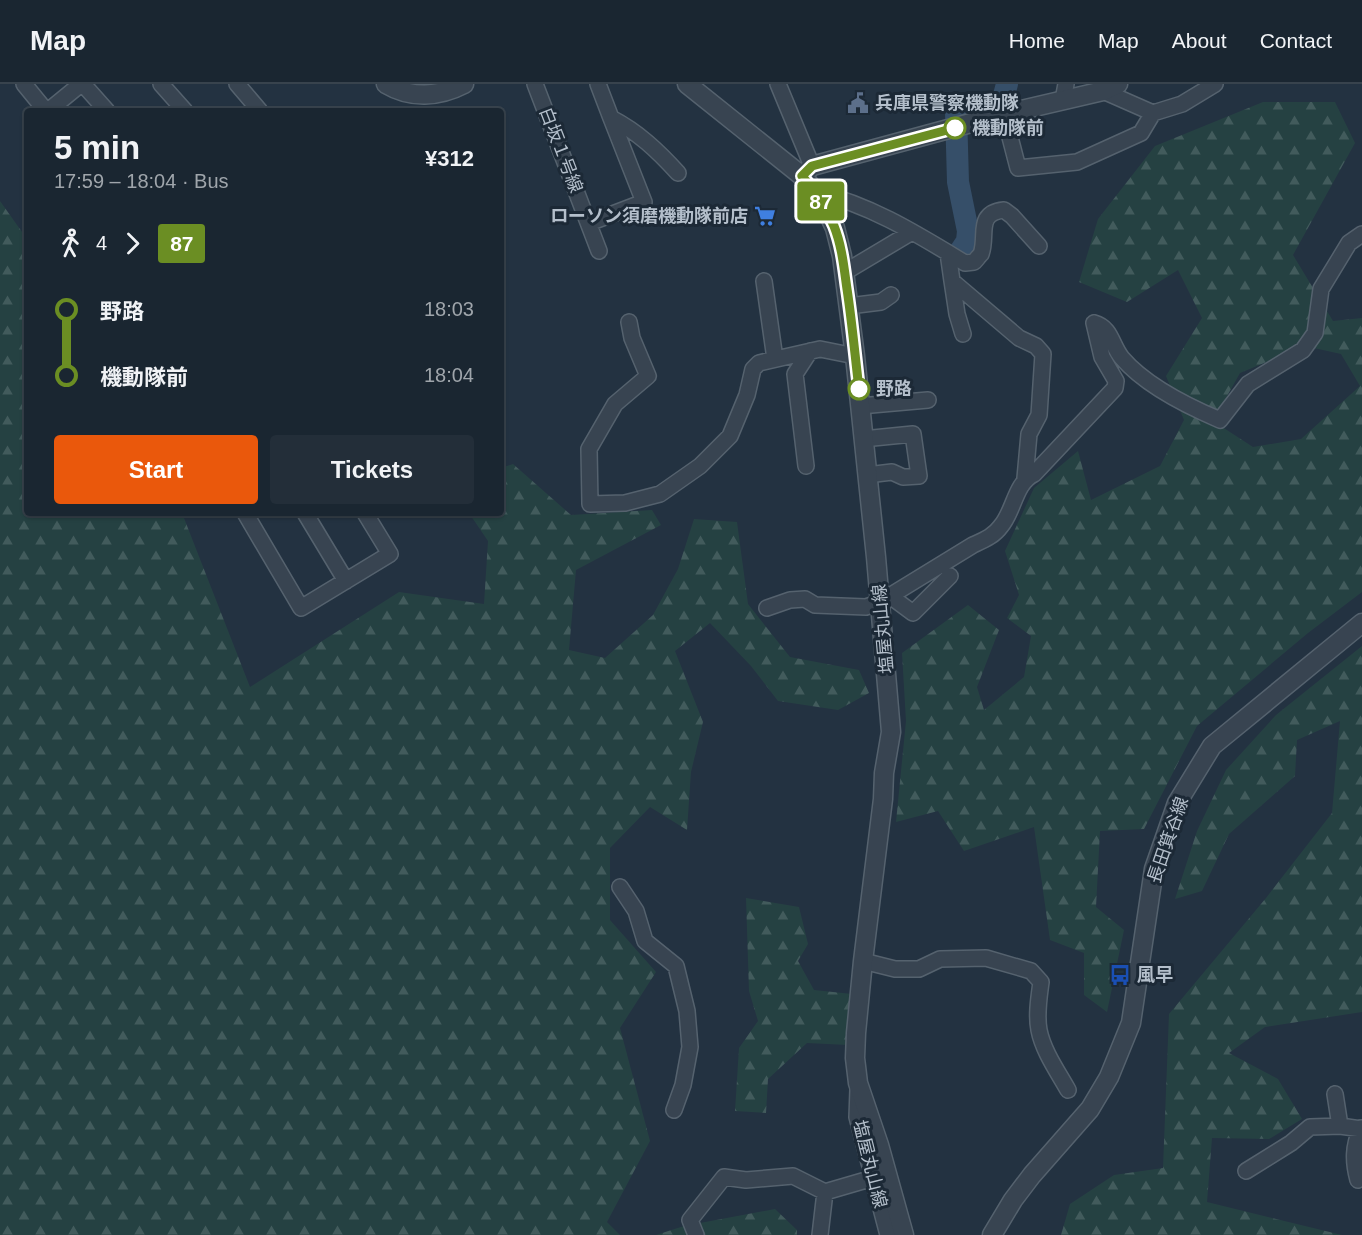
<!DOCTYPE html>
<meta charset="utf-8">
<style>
body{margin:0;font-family:Arial,"Noto Sans JP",sans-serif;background:#232e39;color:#f1f3f6;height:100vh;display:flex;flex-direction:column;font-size:22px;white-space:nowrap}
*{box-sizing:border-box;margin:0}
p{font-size:20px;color:#9fa5ab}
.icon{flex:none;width:33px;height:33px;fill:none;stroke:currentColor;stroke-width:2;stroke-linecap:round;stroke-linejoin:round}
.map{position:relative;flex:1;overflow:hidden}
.drawer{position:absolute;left:24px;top:24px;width:480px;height:408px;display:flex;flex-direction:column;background:#1a2631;border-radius:6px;box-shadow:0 2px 4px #0004,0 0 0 2px #38434d}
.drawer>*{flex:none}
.badge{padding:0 12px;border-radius:4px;font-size:21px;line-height:39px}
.map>.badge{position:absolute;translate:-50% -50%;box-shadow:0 0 0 3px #fff}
.legs{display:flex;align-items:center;gap:9px;height:66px;padding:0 30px;font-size:20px}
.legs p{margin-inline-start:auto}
.head{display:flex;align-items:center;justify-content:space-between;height:102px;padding:0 30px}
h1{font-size:33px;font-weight:700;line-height:45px}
.action{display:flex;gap:12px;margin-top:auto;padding:12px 30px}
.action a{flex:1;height:69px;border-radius:6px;background:#ea580c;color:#fff;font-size:24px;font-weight:700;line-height:69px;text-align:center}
.action a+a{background:#232e39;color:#f1f3f6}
ul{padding:0 30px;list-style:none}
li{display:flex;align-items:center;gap:21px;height:66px;font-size:22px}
li i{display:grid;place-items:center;width:9px;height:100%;margin:0 8px;background:currentColor}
li i::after{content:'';width:15px;height:15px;margin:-8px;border:4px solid;border-radius:50%;background:#1a2631}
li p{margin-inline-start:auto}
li:first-child i{background:linear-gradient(#0000 50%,currentColor 0)}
li:last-child i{background:linear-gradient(currentColor 50%,#0000 0)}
header{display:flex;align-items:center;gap:36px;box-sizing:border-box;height:84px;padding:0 30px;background:#1a2631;border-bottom:2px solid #38434d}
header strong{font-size:28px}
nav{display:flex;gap:33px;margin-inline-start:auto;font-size:21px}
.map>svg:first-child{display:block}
.forest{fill:url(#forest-firs);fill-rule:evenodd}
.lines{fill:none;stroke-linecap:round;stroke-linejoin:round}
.river{stroke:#364f69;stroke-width:22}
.minor-casing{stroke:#55626e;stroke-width:18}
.tertiary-casing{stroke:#55626e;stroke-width:21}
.minor{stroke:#384451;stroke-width:15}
.tertiary{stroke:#384451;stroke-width:18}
.line-1-casing{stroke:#fff;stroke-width:14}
.line-1{stroke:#6b8e23;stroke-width:9}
.stop-1-dot{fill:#fff;stroke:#6b8e23;stroke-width:3}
.labels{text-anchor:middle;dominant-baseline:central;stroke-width:6;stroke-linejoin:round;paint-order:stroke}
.poi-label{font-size:18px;font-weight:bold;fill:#b4bfcb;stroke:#1c2936;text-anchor:start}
.stop-label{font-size:18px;font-weight:bold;fill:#b4bfcb;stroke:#1c2936;text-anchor:start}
.street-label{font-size:18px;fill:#b4bfcb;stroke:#1c2936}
</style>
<header>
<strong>Map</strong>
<nav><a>Home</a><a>Map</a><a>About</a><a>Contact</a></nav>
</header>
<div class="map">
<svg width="1362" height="1151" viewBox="0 0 1362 1151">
<defs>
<pattern id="forest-firs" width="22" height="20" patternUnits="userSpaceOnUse" patternTransform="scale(1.5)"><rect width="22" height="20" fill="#254142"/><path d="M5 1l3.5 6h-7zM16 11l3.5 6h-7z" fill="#425b5c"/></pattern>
</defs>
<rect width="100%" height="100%" fill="#233241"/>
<!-- forest -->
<path class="forest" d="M1263 18H1335L1355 59 1293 171 1333 237 1362 234V508L1308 549 1197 642 1144 745 1100 747 1096 823 1124 846 1107 928 1084 911V869L1050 856 1034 743 964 767 938 727 896 738 906 637 902 569 968 521 999 546 977 603 984 626 1024 593 1031 552 1007 534 1019 511 1005 467 1034 404 1078 367 1091 416 1160 382 1184 336 1166 292 1202 234 1178 186 1127 218 1079 198 1098 135 1155 62ZM1305 262 1341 270 1360 302 1301 355 1253 363 1213 337 1240 289Z
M0 117 27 155V429H182L250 603 399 508 484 520 488 457 469 429H501V384L513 380 571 431 652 426 661 441 576 486 569 566 605 574 653 531 678 485 694 435 737 438 748 520 790 573 859 586 869 609 838 626 778 617 751 582 710 539 675 567 703 638 691 688 687 746 650 723 610 764V836L656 888 620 944 650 1057 607 1138 620 1151H0Z
M1362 562V928L1265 943 1229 969 1278 995 1302 1035 1269 1055 1212 1054 1207 1118 1342 1151H1061L1070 1120 1114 1091 1163 1084 1169 930 1266 814 1332 729 1340 637 1297 656 1295 692 1229 750 1202 807 1175 815 1197 747 1226 686 1276 631Z
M746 814 799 823 808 860 798 877 814 906 852 910 848 961 807 959 768 995 766 1029 735 1027 739 964 758 937 749 907Z
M775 1125 797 1146V1151H656L684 1142Z"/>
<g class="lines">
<!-- river -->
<path class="river" d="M959 169 967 157 968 147 958 98 956 28 998 18 1003 15 1007 0"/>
<defs>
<path id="minor" d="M24 0 46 27
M83 0 107 27
M161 0 185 27
M237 0 260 27
M535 0 599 167
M598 0 611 34C638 48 658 67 678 89
M778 0 812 82
M1103 7 1153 29 1182 20 1215 0
M1063 16 1066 0
M48 27 81 0
M1004 30 1018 84 1077 78 1141 49 1153 29
M816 108C871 121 917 150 965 179L974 178C975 177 980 171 981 170 988 152 975 129 1004 126L1012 132 1039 162
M589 139 644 118 611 34
M948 169 952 197 1019 254 1036 262 1043 270 1039 331 1029 350 1025 394
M845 188 912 148
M764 197 775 275
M952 197 957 230 963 250
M849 222 881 218 891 211
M629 238 632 254 648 292 615 320 589 365 590 420 625 419 660 410 700 382 730 352 747 311 753 285 759 279 820 265 855 272
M1094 239C1112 244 1111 261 1122 274 1145 301 1187 322 1220 336L1248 300 1303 266 1315 249 1321 205 1349 159 1362 150
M860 322 928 316
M863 355 913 350 919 392 903 393 892 388 867 391
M806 382 795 290 810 267
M245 429 301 524 390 470 365 429
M305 429 346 497
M890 512 913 529 950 492
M767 524 790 516 805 515 815 521 866 523 880 518 973 461C984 456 994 452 1001 442 1014 427 1015 399 1034 390L1115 304 1116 297 1102 273 1094 239
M620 803 636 827 645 857 676 882 687 927 690 963 683 1001 674 1026
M863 877 895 885H919L940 875 986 874 1031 887 1041 898C1039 913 1036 931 1039 946 1043 967 1058 988 1068 1006
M858 1005 857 1033 888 1151
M1335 1010 1340 1042
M1246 1087 1291 1059 1310 1043 1340 1042 1362 1045
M1358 1096C1353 1077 1353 1063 1361 1044
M696 1151 690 1136 724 1093 746 1096 793 1092 825 1108 873 1094
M820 1151 825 1108"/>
<path id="tertiary" d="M386 0C411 15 439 13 464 0
M687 0 802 92 816 108 828 129 835 144 842 172 855 272 876 473 891 648 884 689 883 715 863 877 856 949 855 974 858 999 879 1061 904 1151
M802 92 812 82 1004 30 1103 7 1118 0
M992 1151 1013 1116 1032 1091 1090 1025 1109 993 1131 939 1154 785 1177 719 1212 662 1362 539"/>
</defs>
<!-- minor casing -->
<use href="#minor" class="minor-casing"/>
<!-- tertiary casing -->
<use href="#tertiary" class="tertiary-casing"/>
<!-- minor -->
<use href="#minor" class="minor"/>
<!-- tertiary -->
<use href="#tertiary" class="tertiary"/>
</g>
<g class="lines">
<defs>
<path id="line-1" d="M859 305C855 272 852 238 847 205 844 184 842 162 834 142 826 123 816 107 802 92L812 82 955 44"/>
</defs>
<!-- line-1 casing -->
<use href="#line-1" class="line-1-casing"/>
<!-- line-1 -->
<use href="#line-1" class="line-1"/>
</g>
<!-- icons -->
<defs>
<symbol id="civic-bare" viewBox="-9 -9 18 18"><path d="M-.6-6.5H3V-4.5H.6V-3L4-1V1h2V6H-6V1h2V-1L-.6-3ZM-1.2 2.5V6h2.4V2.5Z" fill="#5c6f8a" stroke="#1c2936" stroke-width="2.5" paint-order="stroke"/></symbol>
<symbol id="supermarket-bare" viewBox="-9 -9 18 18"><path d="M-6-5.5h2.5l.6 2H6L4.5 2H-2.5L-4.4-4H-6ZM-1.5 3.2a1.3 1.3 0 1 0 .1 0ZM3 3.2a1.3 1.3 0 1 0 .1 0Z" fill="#3f7fe0" stroke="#1c2936" stroke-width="2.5" paint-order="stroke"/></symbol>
<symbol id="bus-bare" viewBox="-9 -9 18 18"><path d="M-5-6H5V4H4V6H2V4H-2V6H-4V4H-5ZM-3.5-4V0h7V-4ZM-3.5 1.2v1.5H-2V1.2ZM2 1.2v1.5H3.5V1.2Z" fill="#1a4fb4" stroke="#1c2936" stroke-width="2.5" paint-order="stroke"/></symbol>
</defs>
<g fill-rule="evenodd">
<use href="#civic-bare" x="843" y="4" width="30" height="30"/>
<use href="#supermarket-bare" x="750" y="117" width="30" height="30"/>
<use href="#bus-bare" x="1105" y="876" width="30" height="30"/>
</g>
<!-- markers -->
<g class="stop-1-dot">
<circle cx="955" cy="44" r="10"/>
<circle cx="859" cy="305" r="10"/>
</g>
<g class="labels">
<!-- poi labels -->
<g class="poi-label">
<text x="875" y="19">兵庫県警察機動隊</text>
<text x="748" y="132" text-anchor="end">ローソン須磨機動隊前店</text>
<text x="1137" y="891">風早</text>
</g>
<!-- stop labels -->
<g class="stop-label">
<text x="972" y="44">機動隊前</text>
<text x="876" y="305">野路</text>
</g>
<!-- street labels -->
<g class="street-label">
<text transform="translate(561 66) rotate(69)">白坂１号線</text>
<text transform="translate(883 545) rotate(-95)">塩屋丸山線</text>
<text transform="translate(1168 756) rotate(-71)">長田箕谷線</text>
<text transform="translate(870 1080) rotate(76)">塩屋丸山線</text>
</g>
</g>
</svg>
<b class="badge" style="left:821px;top:117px;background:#6b8e23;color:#fff">87</b>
<section class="drawer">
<div class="head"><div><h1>5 min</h1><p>17:59 – 18:04 · Bus</p></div><b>¥312</b></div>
<div class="legs"><svg class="icon" aria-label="walk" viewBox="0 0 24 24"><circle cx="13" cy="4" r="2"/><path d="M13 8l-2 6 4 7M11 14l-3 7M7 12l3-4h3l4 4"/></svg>4<svg class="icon" aria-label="forward" viewBox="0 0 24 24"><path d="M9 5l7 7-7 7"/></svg><b class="badge" style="background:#6b8e23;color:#fff">87</b></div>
<ul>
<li><i style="color:#6b8e23"></i><b>野路</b><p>18:03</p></li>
<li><i style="color:#6b8e23"></i><b>機動隊前</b><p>18:04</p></li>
</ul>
<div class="action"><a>Start</a><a>Tickets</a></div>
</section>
</div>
